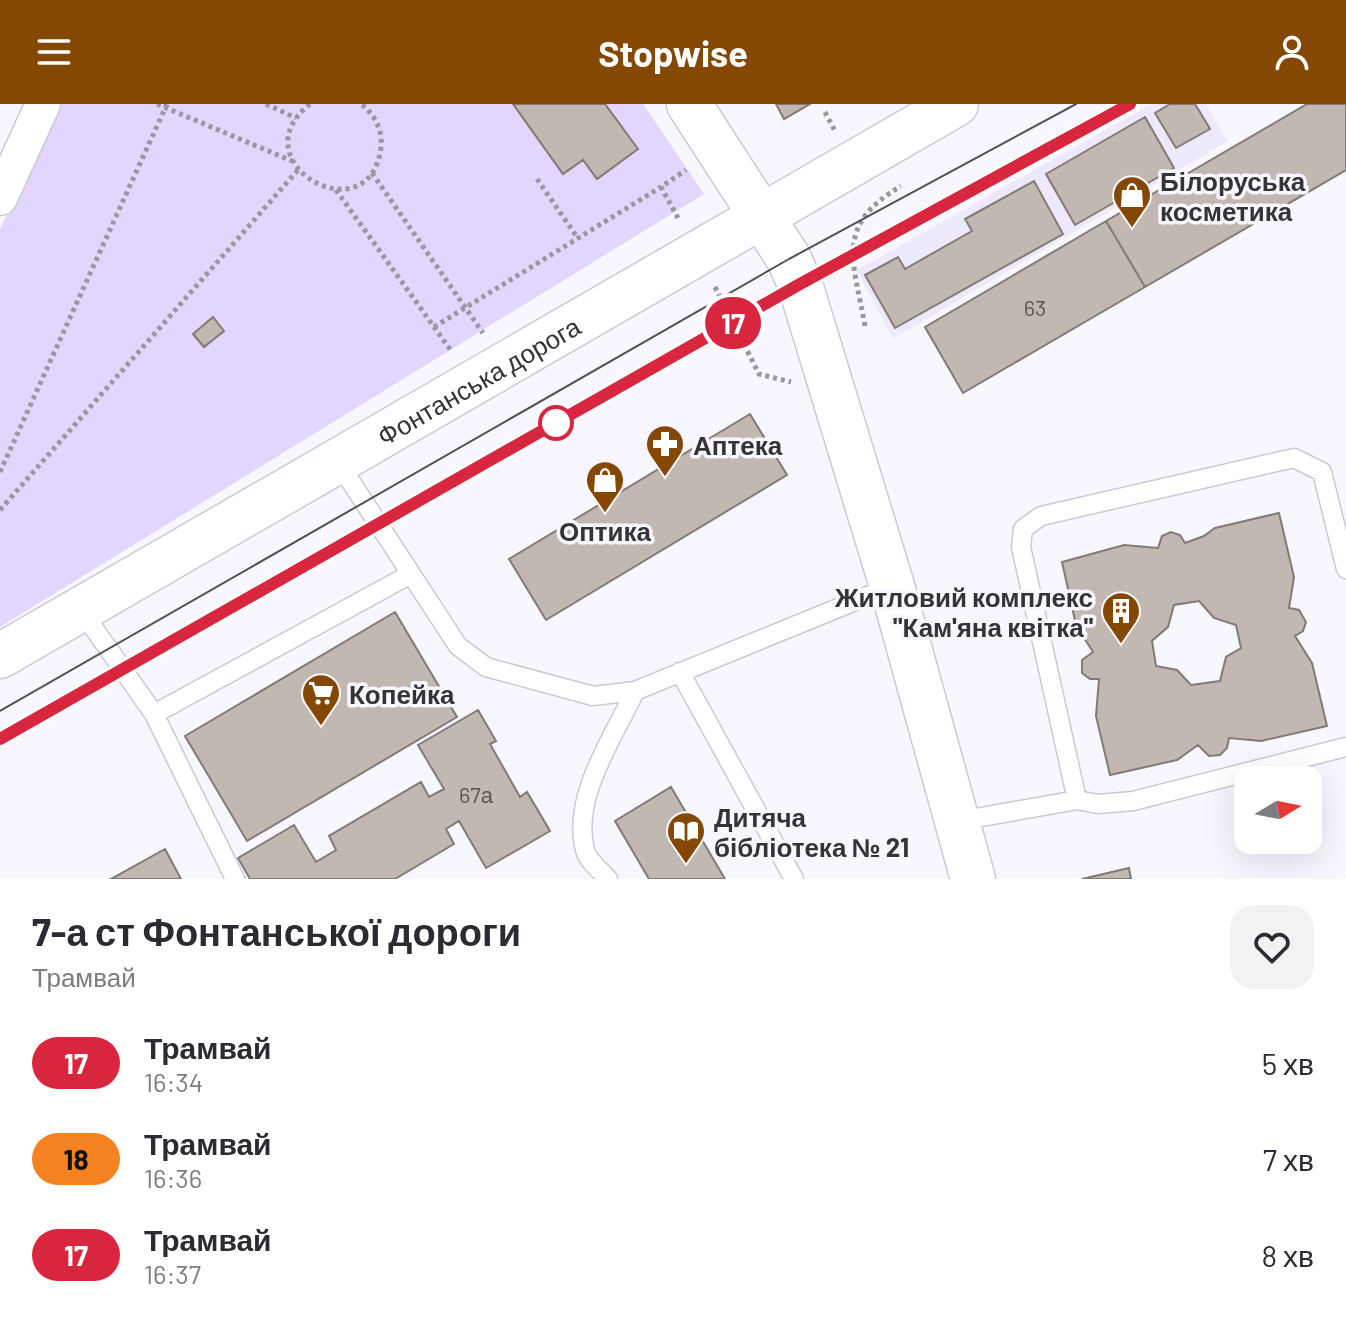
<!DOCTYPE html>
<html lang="uk">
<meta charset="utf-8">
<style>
body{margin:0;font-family:Barlow,sans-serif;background:#f2f2f3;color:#2b2b33;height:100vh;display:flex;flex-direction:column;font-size:30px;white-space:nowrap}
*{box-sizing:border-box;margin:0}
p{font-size:26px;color:#7c7c81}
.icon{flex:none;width:44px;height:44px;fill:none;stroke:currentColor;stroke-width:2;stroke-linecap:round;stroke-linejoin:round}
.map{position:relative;height:775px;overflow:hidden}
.drawer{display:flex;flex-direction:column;background:#fff;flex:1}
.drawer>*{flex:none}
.badge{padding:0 16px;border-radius:26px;font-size:28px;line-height:52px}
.needle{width:52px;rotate:80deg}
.fabs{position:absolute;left:1234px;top:662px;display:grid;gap:16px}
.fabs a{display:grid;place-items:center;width:88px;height:88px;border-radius:16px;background:#fff;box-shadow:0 8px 32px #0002;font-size:40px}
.map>.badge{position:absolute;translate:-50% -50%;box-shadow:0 0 0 4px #fff}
.round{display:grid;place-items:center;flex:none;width:84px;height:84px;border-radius:24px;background:#f2f2f3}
.summary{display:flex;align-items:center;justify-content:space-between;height:136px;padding:0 32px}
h1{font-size:38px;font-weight:700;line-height:60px}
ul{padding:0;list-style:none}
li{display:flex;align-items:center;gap:24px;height:96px;padding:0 32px}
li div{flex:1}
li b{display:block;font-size:30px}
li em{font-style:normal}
li .badge{min-width:88px;font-weight:700;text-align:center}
header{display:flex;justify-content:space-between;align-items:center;height:104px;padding:0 32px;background:#844802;color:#fff;font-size:36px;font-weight:700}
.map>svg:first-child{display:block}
.built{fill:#eee9fa}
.green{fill:#e2d6fe}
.building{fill:#c0b8b1;stroke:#827a74;stroke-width:2;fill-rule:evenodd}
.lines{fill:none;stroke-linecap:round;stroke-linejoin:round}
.service-casing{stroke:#cbc9d2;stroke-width:21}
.minor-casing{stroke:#cbc9d2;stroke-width:37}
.secondary-casing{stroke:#cbc9d2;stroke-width:47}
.path{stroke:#99989e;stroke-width:5;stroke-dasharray:4 4;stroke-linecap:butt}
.service{stroke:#fff;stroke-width:18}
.minor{stroke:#fff;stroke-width:34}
.secondary{stroke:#fff;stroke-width:44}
.tram{stroke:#525156;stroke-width:2}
.line-casing{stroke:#fff;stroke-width:18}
.line{stroke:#d7263d;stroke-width:12}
.stop-dot{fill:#fff;stroke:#d7263d;stroke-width:4}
.labels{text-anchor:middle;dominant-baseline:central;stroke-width:7;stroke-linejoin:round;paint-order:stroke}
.number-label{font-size:22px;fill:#575456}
.poi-label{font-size:26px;font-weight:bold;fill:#343337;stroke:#f8f6fe;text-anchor:start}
.street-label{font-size:26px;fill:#343337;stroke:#f8f6fe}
</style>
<header><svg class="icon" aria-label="menu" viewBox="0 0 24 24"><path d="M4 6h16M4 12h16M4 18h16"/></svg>Stopwise<svg class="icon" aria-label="person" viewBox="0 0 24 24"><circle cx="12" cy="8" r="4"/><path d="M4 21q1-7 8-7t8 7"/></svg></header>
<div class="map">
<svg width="1346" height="775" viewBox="0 0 1346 775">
<rect width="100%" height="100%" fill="#f8f6fe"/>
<!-- built -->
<path class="built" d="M1151 0H1206L1228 37 893 235 857 166Z"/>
<!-- green -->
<path class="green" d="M60 0H643L704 90 0 523V125Z"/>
<!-- building -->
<path class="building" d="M513 0H605L638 45 597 75 583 56 563 70Z
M776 0H810L784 15Z
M1170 0H1195L1210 25 1176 44 1155 9Z
M1307 0H1346V66L1145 183 1106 117Z
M1145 13 1174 64 1075 121 1046 70Z
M1034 77 1063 130 895 224 865 171 898 153 905 165 972 127 965 115Z
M1106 117 1145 183 963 289 925 223Z
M213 213 224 227 204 243 193 230Z
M750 310 787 371 546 516 509 455Z
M1279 409 1294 473 1289 504 1299 506 1306 518 1303 527 1295 532 1312 559 1327 622 1261 637 1229 634 1227 644 1220 651 1209 652 1198 641 1177 656 1110 671 1096 612 1099 575H1090L1082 569V556L1093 548 1076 521 1062 458 1124 441 1158 444 1162 432 1171 428 1180 431 1185 439 1204 432 1215 424ZM1199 497 1214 514 1236 521 1241 544 1226 553 1220 577 1191 581 1177 566 1156 562 1152 537 1168 523 1174 501Z
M395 508 457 613 247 737 185 632Z
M478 606 496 637 490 640 520 693 527 688 550 727 486 764 459 717 446 725 454 740 395 775H250L238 754 294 721 316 758 336 746 329 732 421 678 429 693 444 685 418 641Z
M671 683 725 775H649L615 717Z
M165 745 181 775H111Z
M1129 764 1131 775H1082Z"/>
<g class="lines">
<defs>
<path id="service" d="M338 358 458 542 486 563 593 592 635 587 892 482
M81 506 154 610 235 775
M680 568 794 775
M154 610 411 470
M1077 696 1021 443 1023 425 1041 412 1294 354 1322 368 1346 465
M959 717 1077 696 1098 700 1133 697 1346 643
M608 775C601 767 587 756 585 746 571 693 614 633 635 587"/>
<path id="minor" d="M0 94 43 0"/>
<g id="secondary">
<path d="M689 0 789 155 800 180 892 482 973 775"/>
<path id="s1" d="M0 552 956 0"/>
</g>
</defs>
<!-- service casing -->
<use href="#service" class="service-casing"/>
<!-- minor casing -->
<use href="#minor" class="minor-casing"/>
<!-- secondary casing -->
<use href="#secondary" class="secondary-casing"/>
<!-- path -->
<path class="path" d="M157 0 292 57
M266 0 296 14
M310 0C236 58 370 134 381 43 383 25 374 10 361 0
M825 8 835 27
M372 69 483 229
M537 75 577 133
M336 86 452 248
M678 114 661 83 686 66
M715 183 759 270 791 278
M865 222C854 158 833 122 901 82
M434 223 661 83
M0 368 167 0
M0 406 298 66"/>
<!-- service -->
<use href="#service" class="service"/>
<!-- minor -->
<use href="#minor" class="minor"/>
<!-- secondary -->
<use href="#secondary" class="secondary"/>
<!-- tram -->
<path class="tram" d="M0 607 789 155 1076 0
M0 635 800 180 1130 0"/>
</g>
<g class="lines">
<defs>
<path id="line" d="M0 635 800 180 1130 0"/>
</defs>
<!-- line casing -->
<use href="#line" class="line-casing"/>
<!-- line -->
<use href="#line" class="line"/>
</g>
<!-- icons -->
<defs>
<symbol id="shop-pin" viewBox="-11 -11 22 30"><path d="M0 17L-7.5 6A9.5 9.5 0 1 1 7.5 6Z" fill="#844802" stroke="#f8f6fe"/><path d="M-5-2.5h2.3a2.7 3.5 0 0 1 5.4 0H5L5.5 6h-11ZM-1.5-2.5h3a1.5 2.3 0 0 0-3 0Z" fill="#fff"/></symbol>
<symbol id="pharmacy-pin" viewBox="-11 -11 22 30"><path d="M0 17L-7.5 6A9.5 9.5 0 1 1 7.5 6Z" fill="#844802" stroke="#f8f6fe"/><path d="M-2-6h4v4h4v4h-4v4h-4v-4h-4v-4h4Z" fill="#fff"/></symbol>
<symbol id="building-pin" viewBox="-11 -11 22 30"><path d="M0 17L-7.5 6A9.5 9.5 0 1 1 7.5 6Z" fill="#844802" stroke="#f8f6fe"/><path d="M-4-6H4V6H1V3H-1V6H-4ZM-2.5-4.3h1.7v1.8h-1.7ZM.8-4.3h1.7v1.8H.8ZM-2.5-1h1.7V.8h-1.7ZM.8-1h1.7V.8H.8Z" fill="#fff"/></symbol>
<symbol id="supermarket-pin" viewBox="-11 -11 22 30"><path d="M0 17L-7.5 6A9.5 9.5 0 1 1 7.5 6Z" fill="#844802" stroke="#f8f6fe"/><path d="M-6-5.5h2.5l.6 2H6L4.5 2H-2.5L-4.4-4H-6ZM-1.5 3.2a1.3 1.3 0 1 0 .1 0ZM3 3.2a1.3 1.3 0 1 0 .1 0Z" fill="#fff"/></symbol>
<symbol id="library-pin" viewBox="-11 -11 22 30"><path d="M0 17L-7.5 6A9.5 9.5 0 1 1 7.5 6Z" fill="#844802" stroke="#f8f6fe"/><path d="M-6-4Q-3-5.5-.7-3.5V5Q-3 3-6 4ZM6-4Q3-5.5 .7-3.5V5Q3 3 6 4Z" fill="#fff"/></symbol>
</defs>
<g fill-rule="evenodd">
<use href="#shop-pin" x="1110" y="69" width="44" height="60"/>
<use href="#pharmacy-pin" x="643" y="318" width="44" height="60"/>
<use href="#shop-pin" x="583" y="354" width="44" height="60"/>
<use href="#building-pin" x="1099" y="485" width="44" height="60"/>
<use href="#supermarket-pin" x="299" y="567" width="44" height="60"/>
<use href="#library-pin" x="664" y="705" width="44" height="60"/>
</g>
<!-- markers -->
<circle class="stop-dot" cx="556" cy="319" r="16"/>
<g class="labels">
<!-- number labels -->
<g class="number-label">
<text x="1035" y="203">63</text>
<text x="476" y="690">67а</text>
</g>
<!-- poi labels -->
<g class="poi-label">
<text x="1160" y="76">Білоруська<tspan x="1160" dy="30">косметика</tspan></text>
<text x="693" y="340">Аптека</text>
<text x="605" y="426" text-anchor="middle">Оптика</text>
<text x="1093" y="492" text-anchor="end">Житловий комплекс<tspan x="1093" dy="30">"Кам'яна квітка"</tspan></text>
<text x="349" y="589">Копейка</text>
<text x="714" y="712">Дитяча<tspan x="714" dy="30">бібліотека № 21</tspan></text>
</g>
<!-- street labels -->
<g class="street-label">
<text stroke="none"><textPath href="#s1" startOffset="552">Фонтанська дорога</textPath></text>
</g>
</g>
</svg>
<div class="fabs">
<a><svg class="needle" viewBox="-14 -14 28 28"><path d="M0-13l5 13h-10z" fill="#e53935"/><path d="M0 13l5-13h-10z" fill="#7c7c81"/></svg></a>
</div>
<b class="badge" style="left:733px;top:219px;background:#d7263d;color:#fff">17</b>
</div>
<section class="drawer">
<div class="summary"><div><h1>7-а ст Фонтанської дороги</h1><p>Трамвай</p></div><a class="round"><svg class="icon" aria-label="heart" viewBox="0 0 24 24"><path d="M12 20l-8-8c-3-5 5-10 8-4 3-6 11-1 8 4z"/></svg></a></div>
<ul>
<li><span class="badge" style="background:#d7263d;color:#fff">17</span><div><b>Трамвай</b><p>16:34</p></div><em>5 хв</em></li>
<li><span class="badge" style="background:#f58220;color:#111">18</span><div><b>Трамвай</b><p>16:36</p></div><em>7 хв</em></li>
<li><span class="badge" style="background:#d7263d;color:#fff">17</span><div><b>Трамвай</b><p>16:37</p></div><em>8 хв</em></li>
</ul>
</section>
